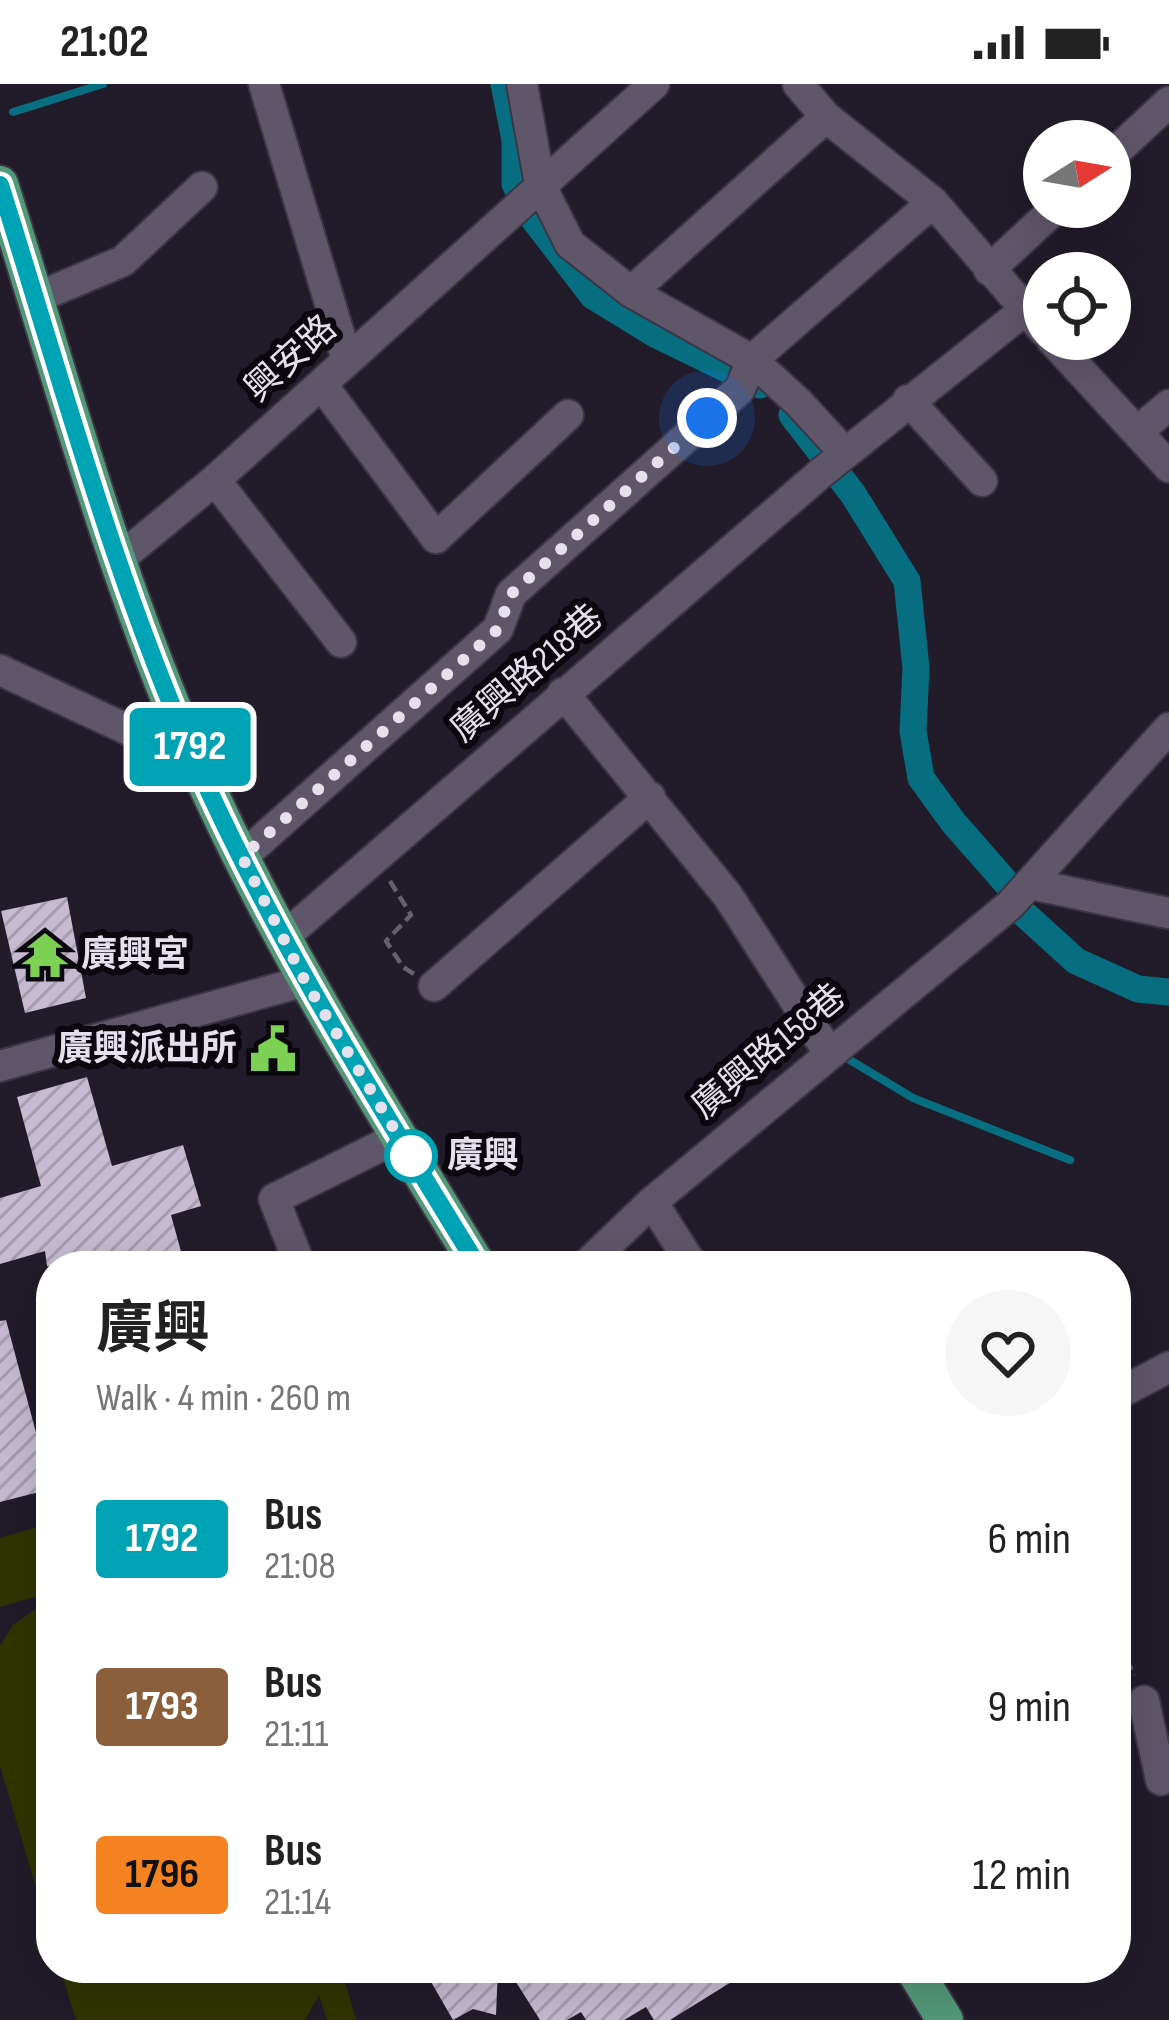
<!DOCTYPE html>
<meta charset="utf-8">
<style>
body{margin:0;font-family:"Sofia Sans Condensed","Noto Sans TC",sans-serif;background:#f6f6f6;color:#222;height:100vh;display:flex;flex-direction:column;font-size:45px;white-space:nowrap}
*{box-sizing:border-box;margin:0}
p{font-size:39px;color:#767676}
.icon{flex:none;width:66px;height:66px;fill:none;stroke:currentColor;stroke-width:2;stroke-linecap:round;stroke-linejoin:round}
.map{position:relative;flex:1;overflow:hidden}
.details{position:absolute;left:36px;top:1167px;width:1095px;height:732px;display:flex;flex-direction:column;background:#fff;border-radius:48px;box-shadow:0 12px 48px #0002}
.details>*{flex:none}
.badge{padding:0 24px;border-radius:9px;font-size:42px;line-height:78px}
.needle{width:78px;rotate:79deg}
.controls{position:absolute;left:1023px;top:36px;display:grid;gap:24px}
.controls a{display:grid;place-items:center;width:108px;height:108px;border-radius:50%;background:#fff;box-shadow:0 12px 48px #0002;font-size:60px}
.you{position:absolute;width:60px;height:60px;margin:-30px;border:9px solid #fff;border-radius:50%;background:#1a73e8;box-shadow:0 0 0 18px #1a73e833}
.map>.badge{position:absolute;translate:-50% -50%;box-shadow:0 0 0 6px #fff}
.round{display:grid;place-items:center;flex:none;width:126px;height:126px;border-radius:63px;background:#f6f6f6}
.headline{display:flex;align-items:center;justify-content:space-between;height:204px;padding:0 60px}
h1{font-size:57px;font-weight:700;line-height:90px}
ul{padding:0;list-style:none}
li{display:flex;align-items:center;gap:36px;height:168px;padding:0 60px}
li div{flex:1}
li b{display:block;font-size:45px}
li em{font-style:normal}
li .badge{min-width:132px;font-weight:700;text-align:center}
.status{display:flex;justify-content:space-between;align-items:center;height:84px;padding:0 60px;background:#fff;direction:ltr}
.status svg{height:33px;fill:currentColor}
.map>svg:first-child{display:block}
.green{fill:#303400}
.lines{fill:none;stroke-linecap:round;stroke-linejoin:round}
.stream{stroke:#076e81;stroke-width:8}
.canal{stroke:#076e81;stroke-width:27}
.building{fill:url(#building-hatch)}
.minor-casing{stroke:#3c3543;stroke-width:34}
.major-casing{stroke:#3c3543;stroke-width:40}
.path{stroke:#665f6d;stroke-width:4.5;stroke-dasharray:12 6;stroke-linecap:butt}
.minor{stroke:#5f5669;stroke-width:30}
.major{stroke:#54987a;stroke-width:36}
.line-casing{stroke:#fff;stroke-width:27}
.line{stroke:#00a3b4;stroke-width:18}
.walk{stroke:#e5e0eb;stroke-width:12;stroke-dasharray:0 21.6}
.stop-dot{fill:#fff;stroke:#00a3b4;stroke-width:6}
.labels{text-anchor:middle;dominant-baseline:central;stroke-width:12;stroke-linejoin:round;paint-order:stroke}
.street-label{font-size:36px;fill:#e5e0eb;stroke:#0a070e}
.poi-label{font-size:36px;font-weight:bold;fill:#e5e0eb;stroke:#0a070e;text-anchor:start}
.stop-label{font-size:36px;font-weight:bold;fill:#e5e0eb;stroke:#0a070e;text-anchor:start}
</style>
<div class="status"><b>21:02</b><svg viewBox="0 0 49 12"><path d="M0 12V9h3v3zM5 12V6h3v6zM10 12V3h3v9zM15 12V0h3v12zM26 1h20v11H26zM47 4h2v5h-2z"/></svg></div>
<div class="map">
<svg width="1169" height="1936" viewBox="0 0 1169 1936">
<defs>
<pattern id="building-hatch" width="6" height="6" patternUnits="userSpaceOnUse" patternTransform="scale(3)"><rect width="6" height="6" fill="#c5bad0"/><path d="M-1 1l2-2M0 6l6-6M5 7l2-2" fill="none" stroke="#a59cae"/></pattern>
</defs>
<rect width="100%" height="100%" fill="#221b2a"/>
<!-- green -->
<path class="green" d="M51 1439V1508L0 1523V1454Z
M51 1514V1854L0 1682V1562L13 1541Z
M60 1884H341L356 1936H327L319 1911 305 1936H76Z"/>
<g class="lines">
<!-- stream -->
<path class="stream" d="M13 28 103 0
M850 976 913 1014 1070 1076"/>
<!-- canal -->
<path class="canal" d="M504 0 515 56V100L533 134 593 212 655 250 760 301
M792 331 853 410 907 497 916 584 913 647 921 694 953 738 1010 803 1022 828 1076 877 1138 905 1169 908"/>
</g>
<!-- building -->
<path class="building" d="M67 813 86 914 25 929 1 827Z
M87 993 112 1082 183 1061 201 1122 171 1131 185 1182H47L45 1167 0 1180V1114L41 1102 17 1013Z
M6 1236 51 1405 0 1418V1237Z
M423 1884H498L496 1931 473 1925 453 1936Z
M507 1884H754L670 1936H654L646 1923 624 1936H586L581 1928 567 1936H540Z"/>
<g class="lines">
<defs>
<path id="minor" d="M264 0 347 276
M522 0 540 100 570 160 631 208 752 276 798 318 845 369
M798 0 826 33 933 118 1044 247
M1110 73 1169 18
M989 186 1057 123
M631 208 826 33
M36 214 123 177 202 103
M1051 255 1169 383
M322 301 436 454 568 331
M908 316 982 397
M1137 348 1169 321
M215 396 341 558
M118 476 215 396 654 0
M0 586 195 677
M563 609 728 812 829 969
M242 773 498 545 511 510 740 305 752 276 933 118
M1031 800 1168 829
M285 852 821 389 1025 226
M434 902 650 713
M0 982 305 897
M652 1118 693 1182
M298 1176 274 1115 399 1053
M585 1182 652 1118 1010 821 1169 644
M1116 1311 1169 1283
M1144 1617 1161 1696"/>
<path id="major" d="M0 100C61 293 113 491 195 676 273 853 377 1017 478 1182
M913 1884 945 1936"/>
</defs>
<!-- minor casing -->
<use href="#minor" class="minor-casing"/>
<!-- major casing -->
<use href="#major" class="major-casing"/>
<!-- path -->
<path class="path" d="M390 797 411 831 386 857 403 883 414 890
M1116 1560 1135 1591"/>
<!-- minor -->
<use href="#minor" class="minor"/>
<!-- major -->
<use href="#major" class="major"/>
</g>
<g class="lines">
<defs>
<path id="line" d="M0 101C61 293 113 491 195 676 273 853 377 1017 478 1182"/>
</defs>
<!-- line casing -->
<use href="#line" class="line-casing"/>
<!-- line -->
<use href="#line" class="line"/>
<!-- walk -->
<path class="walk" d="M411 1072 418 1085 305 897 242 773 498 545 511 510 707 334"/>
</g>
<!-- icons -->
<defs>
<symbol id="temple-bare" viewBox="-9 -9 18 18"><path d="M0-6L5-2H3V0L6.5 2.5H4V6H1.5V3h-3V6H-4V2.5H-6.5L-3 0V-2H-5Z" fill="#7cd155" stroke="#0a070e" stroke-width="2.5" paint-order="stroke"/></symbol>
<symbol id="civic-bare" viewBox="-9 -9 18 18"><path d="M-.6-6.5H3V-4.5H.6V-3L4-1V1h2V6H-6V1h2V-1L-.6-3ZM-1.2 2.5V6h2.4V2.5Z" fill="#7cd155" stroke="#0a070e" stroke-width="2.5" paint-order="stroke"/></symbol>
</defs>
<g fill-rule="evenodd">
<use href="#temple-bare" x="12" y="838" width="66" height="66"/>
<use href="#civic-bare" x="240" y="932" width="66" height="66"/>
</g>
<!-- markers -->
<circle class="stop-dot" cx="411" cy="1072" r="24"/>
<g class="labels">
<!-- street labels -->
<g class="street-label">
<text transform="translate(291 275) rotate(-42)">興安路</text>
<text transform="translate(527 590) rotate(-41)">廣興路218巷</text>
<text transform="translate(769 968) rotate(-40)">廣興路158巷</text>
</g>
<!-- poi labels -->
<g class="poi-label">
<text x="81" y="871">廣興宮</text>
<text x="237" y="965" text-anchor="end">廣興派出所</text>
</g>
<!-- stop labels -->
<g class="stop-label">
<text x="447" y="1072">廣興</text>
</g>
</g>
</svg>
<div class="controls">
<a><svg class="needle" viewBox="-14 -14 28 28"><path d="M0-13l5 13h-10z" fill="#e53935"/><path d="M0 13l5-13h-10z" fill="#767676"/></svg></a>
<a><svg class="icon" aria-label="locate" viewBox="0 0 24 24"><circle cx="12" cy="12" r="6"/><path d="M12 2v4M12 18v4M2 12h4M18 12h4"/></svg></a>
</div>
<div class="you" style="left:707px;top:334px"></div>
<b class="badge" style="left:190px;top:663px;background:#00a3b4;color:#fff">1792</b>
<section class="details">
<div class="headline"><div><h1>廣興</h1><p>Walk · 4 min · 260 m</p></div><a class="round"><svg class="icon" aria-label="heart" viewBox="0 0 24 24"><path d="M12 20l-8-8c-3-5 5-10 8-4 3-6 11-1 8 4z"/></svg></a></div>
<ul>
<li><span class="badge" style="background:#00a3b4;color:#fff">1792</span><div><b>Bus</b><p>21:08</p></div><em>6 min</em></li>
<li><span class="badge" style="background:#8b5e3c;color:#fff">1793</span><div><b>Bus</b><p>21:11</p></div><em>9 min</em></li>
<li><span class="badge" style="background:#f58220;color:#111">1796</span><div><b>Bus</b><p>21:14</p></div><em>12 min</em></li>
</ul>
</section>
</div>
